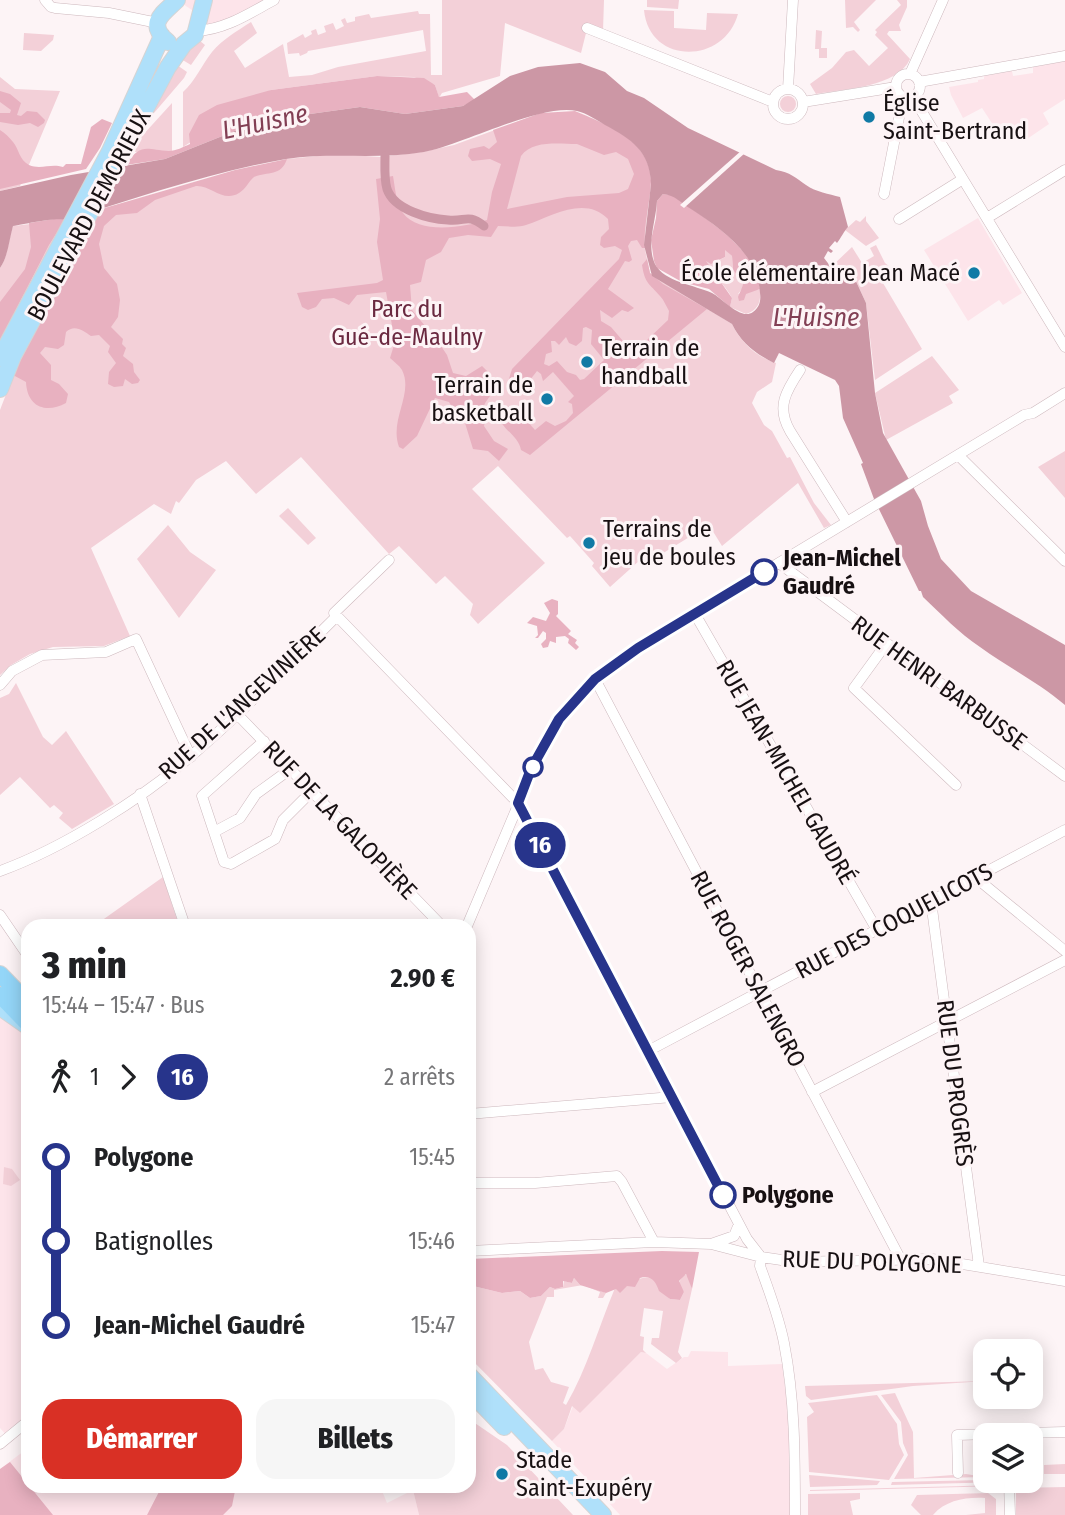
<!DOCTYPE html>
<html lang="fr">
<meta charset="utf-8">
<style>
body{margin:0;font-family:"Fira Sans Condensed",sans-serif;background:#f6f6f6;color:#202124;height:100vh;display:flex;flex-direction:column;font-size:26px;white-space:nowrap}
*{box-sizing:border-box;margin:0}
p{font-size:23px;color:#757577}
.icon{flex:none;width:38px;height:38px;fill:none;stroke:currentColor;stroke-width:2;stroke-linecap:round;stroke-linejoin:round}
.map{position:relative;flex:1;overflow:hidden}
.drawer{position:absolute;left:21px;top:919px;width:455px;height:574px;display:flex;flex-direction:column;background:#fff;border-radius:21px;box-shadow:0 4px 18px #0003}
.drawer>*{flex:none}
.badge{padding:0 14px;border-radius:23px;font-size:24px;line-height:46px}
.buttons{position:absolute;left:973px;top:1339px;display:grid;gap:14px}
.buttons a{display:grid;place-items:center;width:70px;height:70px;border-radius:14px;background:#fff;box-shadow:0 4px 18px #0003;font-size:35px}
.map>.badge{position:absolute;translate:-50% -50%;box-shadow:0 0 0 4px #fff}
.legs{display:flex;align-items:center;gap:10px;height:77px;padding:0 21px;font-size:23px}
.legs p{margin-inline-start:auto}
.headline{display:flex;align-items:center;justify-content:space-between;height:119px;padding:0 21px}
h1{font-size:38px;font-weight:800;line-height:52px}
.button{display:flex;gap:14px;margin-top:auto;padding:14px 21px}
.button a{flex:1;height:80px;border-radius:21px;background:#d93025;color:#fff;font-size:28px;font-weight:800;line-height:80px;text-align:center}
.button a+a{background:#f6f6f6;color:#202124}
ul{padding:0 21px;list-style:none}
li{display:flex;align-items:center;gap:24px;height:84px;font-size:26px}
li i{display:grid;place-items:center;width:10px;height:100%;margin:0 9px;background:currentColor}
li i::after{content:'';width:18px;height:18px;margin:-9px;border:5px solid;border-radius:50%;background:#fff}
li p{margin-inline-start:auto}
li:first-child i{background:linear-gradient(#0000 50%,currentColor 0)}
li:last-child i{background:linear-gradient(currentColor 50%,#0000 0)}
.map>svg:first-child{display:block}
.built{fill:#fde4ea}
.green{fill:#f3d0d8}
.forest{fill:#e8b1c0;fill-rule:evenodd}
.water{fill:#cc97a5;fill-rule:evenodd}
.pier{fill:#fdf4f6}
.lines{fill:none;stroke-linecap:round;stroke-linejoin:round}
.canal{stroke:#cc97a5;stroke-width:9}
.minor-casing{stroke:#cdb8bd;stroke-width:11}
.primary-casing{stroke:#d5d4d4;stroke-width:18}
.trunk-casing{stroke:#d5d4d4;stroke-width:18}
.minor{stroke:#fff;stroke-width:10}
.primary{stroke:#afe0fa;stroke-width:16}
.trunk{stroke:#94d6f8;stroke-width:16}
.line-1-casing{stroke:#fff;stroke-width:16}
.line-1{stroke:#27348b;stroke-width:10}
.poi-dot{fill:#107aa5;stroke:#fdf4f6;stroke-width:2.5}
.stop-1-dot{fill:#fff;stroke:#27348b;stroke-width:3.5}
.labels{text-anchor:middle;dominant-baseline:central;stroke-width:6;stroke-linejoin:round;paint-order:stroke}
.poi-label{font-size:24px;fill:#171012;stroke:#fdf4f6;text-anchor:start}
.street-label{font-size:24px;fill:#171012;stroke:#fdf4f6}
.park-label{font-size:24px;fill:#6a2940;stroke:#fdf4f6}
.stop-label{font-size:24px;font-weight:bold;fill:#171012;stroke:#fdf4f6;text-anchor:start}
.water-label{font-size:26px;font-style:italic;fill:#823f54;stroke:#fdf4f6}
</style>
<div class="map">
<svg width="1065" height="1515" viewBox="0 0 1065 1515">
<rect width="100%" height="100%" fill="#fdf4f6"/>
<!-- built -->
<path class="built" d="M177 0H274L197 31 196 16 192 10Z
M1065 61V99L1043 113 1049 124 1027 139 1020 130 1003 140 982 108 963 118 951 95 949 87 978 82V80L984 79V76L1012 71 1013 76 1020 75 1033 73V67Z
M978 218 1022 293 1003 305 999 300 968 321 924 250Z
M0 1007 28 1027V1420L8 1437 0 1428Z
M691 1351 728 1352V1366L782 1364 785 1387 790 1386 795 1515H620L552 1441 564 1429 573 1406 580 1412 641 1352 646 1353 667 1369 684 1357H688Z
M28 1448V1486H380L387 1503 413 1490 419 1515H0V1469Z"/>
<!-- green -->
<path class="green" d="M442 0H604L603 31 588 25 581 53 505 23 500 76 442 93 439 98 435 85 414 77 377 76 271 90 183 147V92C196 80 201 66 212 52 223 39 237 31 251 22L257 33 234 51 245 68 283 44 289 77 312 75 338 67 426 51 423 30 308 51 307 53 300 56 299 53 288 54 287 43 303 34 305 38 312 34 311 31 316 29 318 35 326 32 324 26 333 23 336 30 344 26 341 20 345 18 347 23 355 21V17L369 14 371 18 418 11 419 14H430L431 75H442Z
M647 0H679L678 9 647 7Z
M845 0H876L854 22 860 30 858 32 853 27 846 28Z
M897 0H907V7L899 25 901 31H889L887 34 910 59C898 87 844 89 816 94L810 84 832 68 846 52 854 50 869 66 888 48 875 35 877 32 875 30 901 5Z
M644 10 674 11V28L706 30 707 13 738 14C724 65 649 65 644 10Z
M816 30 822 31 821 48H827V58H819V49H815Z
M24 33 54 35 53 40 41 51 23 50Z
M200 41 205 45 191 65 181 59 195 43Z
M177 65 187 72 184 78 142 127Z
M0 77 15 89 60 91 20 186 0 191Z
M780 104a8 8 0 1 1 16 0a8 8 0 1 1-16 0Z
M172 103V152H134L127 163 125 162 132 147Z
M541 113 629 138 648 206 644 245 650 273 732 324C741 343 757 357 776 363L772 382 757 392 752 403 764 425 772 431 787 458 790 457 814 503 831 525 824 528 798 483 722 546 709 525 660 555 649 552 610 587 592 566 594 563 570 536 567 538 498 466 472 489 545 563 478 624 470 615 473 604 445 576 436 584 399 546 389 554 301 457 256 494 226 461 196 480 179 503 176 501 171 514 154 504 91 548 130 636 104 646 53 647 30 654 11 665 0 675V410L18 363 98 210 287 159 337 154 380 157 422 152 454 145Z
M866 216V221L879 238 866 246 845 230 856 220 860 222Z
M65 220 0 341V268C8 257 8 240 13 226Z
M876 245 885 263 890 267 874 275 864 262 874 256 870 248Z
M852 247 872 279 880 278 922 349 875 380 866 303 854 277 832 266Z
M725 249 732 256 733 270 744 280 745 285 738 294 760 289C761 301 759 310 746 314L730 307 732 298C725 284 711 274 705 259L714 263 725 257Z
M932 356 959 390 949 396 953 403 886 440 875 393Z
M1065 451V498L1038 467Z
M288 508 316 538 308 545 279 516Z
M168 525 190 552 216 570 179 618 137 559Z
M16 683 43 737 52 745 66 731 114 804 72 829 59 818 63 813 54 805 50 808 20 777 0 795V698L9 694Z
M163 877 179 926H94Z
M4 1167 12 1169 20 1180 11 1186 3 1184Z
M684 1274 688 1276 692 1289 678 1352 682 1358 676 1363 651 1344 652 1338H659L663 1311 644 1308 640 1336 644 1337 643 1350 646 1353 641 1352 580 1413 572 1406 564 1429 552 1441 469 1357V1285L502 1293 520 1291 530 1298 541 1296 550 1287 555 1289 563 1287 564 1281 572 1283 574 1278 580 1285 583 1284 606 1293 603 1298H598L600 1292 583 1285 554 1290V1297H547L529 1342 535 1370 543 1368 551 1382 569 1387 563 1403 566 1405C587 1369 599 1326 615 1288 628 1287 638 1276 651 1277L670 1299 680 1300 684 1292 678 1284Z
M985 1381 913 1386 811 1400 806 1396 805 1386Z
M895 1393 913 1432 914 1478 966 1474 985 1477 894 1479 908 1455 903 1443 901 1422 881 1395Z
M877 1395 897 1424 899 1444 904 1455 889 1480 809 1472 807 1417 814 1412 808 1403Z
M469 1419 507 1445 573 1515H419L413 1490 421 1486H469V1463L474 1461 469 1450Z
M1065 1464V1474H1044V1465Z
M809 1475 880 1481 877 1485 810 1487Z
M985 1480 1002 1482 891 1485 892 1482Z
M1002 1485V1486L810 1491V1490Z
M1065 1487V1515H1016V1488Z
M860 1493V1499L850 1501 853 1515H808V1494Z
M988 1493 996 1499V1515H966L985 1513V1498C966 1497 946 1500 933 1515H921L911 1505 917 1495Z"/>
<!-- forest -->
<path class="forest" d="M377 76 424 78 435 85 439 97 467 92 475 100 463 106 405 114 360 107 260 121 165 159 126 165C141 142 146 150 169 151 176 151 183 147 190 144L189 134 199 115 217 105 271 90Z
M0 91 10 94 21 103 17 115 21 116 27 111 37 112 45 120 44 123 38 127 30 123 18 125 0 122V113H10L11 110 0 102Z
M575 111C606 124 652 141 651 182 650 204 643 226 645 248H642L637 240 631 241 628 246 632 260 629 262 625 261 608 289 634 308 628 312 622 310 612 318 600 310 601 321 611 327 629 348 638 341 647 340 668 320 669 311C666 306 664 300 660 296 649 283 645 284 642 265L647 259 650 273 663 284 707 309 530 455 521 450C518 432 493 427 499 406H514L535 430 546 421 555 426 566 421 573 413 572 404 568 402 574 396 553 372 543 381 541 374 537 371C531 379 524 388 514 388L508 382 512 369 619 259 622 250 615 246 604 248 600 245 601 237 609 229 608 219C585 195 552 216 526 225 518 228 507 226 498 226L491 237 468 235 449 238 441 252 426 260 421 282 410 285 412 310 439 343 447 355 453 373 466 376 482 366C490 373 494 380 494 390 489 399 478 407 486 418L484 426 494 441 508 449 499 461 488 451 473 449 465 423 459 419 449 402 435 398 417 436 403 449 399 447C389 419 414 394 402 370 399 365 394 362 390 358L395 342 386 292 357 295 349 305 334 298 322 299 316 307 308 310 302 307 297 293 377 283 383 280 377 242 380 219 376 179 393 176C395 187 396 203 403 213 419 235 465 227 487 220L492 192 501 164 490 159 472 161 468 156 470 149 484 146 489 149 497 142 493 130 541 113ZM577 144 604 155 616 152 628 159 634 174 628 189 619 193 567 197 507 209 521 156C533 140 558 144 577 144ZM586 327 592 330 591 344 604 360 584 379 580 380 576 375 567 372 557 361 549 366 544 364 546 354 552 352 551 341H555L559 345 566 337 569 343 576 346 582 341 583 328Z
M102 119 112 123 100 148 86 169 0 189V130C5 133 9 137 13 142 19 149 19 160 29 165 41 170 51 163 63 167L66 164H81L91 127Z
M287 159C281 177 268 171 254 177 248 182 246 189 239 193 223 203 211 185 196 186L155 200 137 213 116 215 104 226 99 244 104 268 117 284 120 300 118 317 111 327 123 339 122 344 126 348 123 356 133 364 134 372 140 380 138 383 132 384 125 379 123 386 114 387 108 384 109 372 116 363 108 352 110 346 99 335 91 336C83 330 74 324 66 332L64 345 58 349 45 347 40 353 51 365V380L59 384 68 394 66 403C46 414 27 407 26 382L13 375 98 210 235 170Z
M663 194 672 195C702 217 756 246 760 289L746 294 744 300 739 301 738 297C745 280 746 284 733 270L732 256 725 250V257L711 264 706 261 732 298 730 307 709 289 682 282 657 268 654 261 651 240 656 218 657 201Z
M60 218 65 220 49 245 0 341V302L25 269 31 247 29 223Z
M552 599 558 601V614L556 616 571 631 568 634 577 640 575 643 579 647 576 650 568 643 569 639 565 636 556 637V643L550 641 548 647 543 648 541 644 546 639V633L543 631 538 638H535L538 635 537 626 527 623 533 617 546 621 550 613 544 603Z
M662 1251 699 1252 692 1289 686 1274 679 1281 684 1292 680 1300 670 1299 659 1291C656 1282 651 1274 640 1278L635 1287 627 1286 620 1293 616 1289 606 1293 580 1285 574 1278 572 1283 563 1281V1287L555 1289 550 1287 541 1296 530 1298 520 1291 502 1293 469 1285V1259Z
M10 1462 53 1515H0V1469Z
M162 1486H236L232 1506 223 1515H147Z"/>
<!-- water -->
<path class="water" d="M580 63 605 72 627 91 644 98 688 128 776 170C790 172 796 178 806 185 816 192 829 194 840 197L848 227C844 231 841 238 837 243L835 241 829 248 833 251 831 253 828 251 824 258 834 271H842L854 277 866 303 875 393 883 433 921 501 928 526 941 559 971 591 1065 645V705C1038 682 1009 668 980 647 959 633 941 614 923 597L921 591H919L874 499 861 464 863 463 843 418 839 386 835 380 779 353 774 363C756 354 741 343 732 324L652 276 644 245 651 184C650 151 631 139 605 125 597 120 586 113 577 111 541 103 464 144 424 152 378 160 332 152 286 159 215 171 136 198 66 220 56 217 25 224 13 226 9 240 8 257 0 268V191L71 175 165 159 260 121 360 107 405 114 463 106 510 76 538 67ZM663 194C675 195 681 203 691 209 720 228 758 254 760 293 761 300 760 307 753 312 741 321 722 298 712 293 695 285 664 282 655 264 646 245 656 221 657 201Z"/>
<!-- pier -->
<path class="pier" d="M742 150 745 153 684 208 680 205Z"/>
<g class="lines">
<!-- canal -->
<path class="canal" d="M385 156C385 166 384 179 387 189 394 210 429 219 448 220 466 222 467 213 484 226"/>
<defs>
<path id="minor" d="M45 0 51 7 55 8 109 13 158 23
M587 28 773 102
M197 31C226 29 248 14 274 0
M910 74 943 0
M896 86a12 12 0 1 1 24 0a12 12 0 1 1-24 0Z
M919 82 1065 56
M788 89 793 0
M773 104a15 15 0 1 1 30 0a15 15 0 1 1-30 0Z
M913 97 1065 347
M803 102 896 87
M884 194 903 97
M987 218 1065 170
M899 219 963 179
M800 370C786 391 776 407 790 431L847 522
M958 455 1065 561
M389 560 334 613 518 803 747 1239 761 1257
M779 563 1065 776
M695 614 877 930
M886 644 854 688 956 785
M595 679 901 1260
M0 685 12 671 42 655 106 652 136 639 191 757
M237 714 442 926
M264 741 202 796 224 862 231 864 275 839 283 820 311 792
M140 794 185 926
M214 832 240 818 256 794 285 773 292 772
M0 871C61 849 142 799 191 756 242 713 289 663 337 616
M975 877 1065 951
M931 901 979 1266
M0 915 28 956
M467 926 543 746C567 704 597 674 638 648L1024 415 1033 413 1065 393
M648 1051 1065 830
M812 1092 1065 960
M469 1114 672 1097
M469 1183H535L617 1176 622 1182 654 1242
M711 1244 761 1257 795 1262 932 1259 1065 1281
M469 1251 654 1242 711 1244 734 1236 739 1224
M761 1257 760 1266C769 1291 779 1317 784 1343 795 1399 795 1458 795 1515
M0 1444 28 1421
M958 1473 957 1435 1065 1432
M1009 1480 1010 1515"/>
<path id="primary" d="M168 42C145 23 164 13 177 0
M0 358 110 151 162 36
M0 389 13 356 168 67 184 44 195 35 204 0
M0 1007 27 1026
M469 1375 603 1515
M469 1391 504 1427"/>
<path id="trunk" d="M0 974 28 1003
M0 995 28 1024"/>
</defs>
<!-- minor casing -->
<use href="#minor" class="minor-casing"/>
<!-- primary casing -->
<use href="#primary" class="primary-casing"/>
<!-- trunk casing -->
<use href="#trunk" class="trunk-casing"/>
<!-- minor -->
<use href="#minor" class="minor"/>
<!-- primary -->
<use href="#primary" class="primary"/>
<!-- trunk -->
<use href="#trunk" class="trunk"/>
</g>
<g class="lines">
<defs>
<path id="line-1" d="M723 1195 518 803 531 769 559 719 595 679 638 648 764 572"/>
</defs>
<!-- line-1 casing -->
<use href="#line-1" class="line-1-casing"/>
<!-- line-1 -->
<use href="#line-1" class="line-1"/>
</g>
<!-- markers -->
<g class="poi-dot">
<circle cx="869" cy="117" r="7"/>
<circle cx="974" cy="273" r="7"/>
<circle cx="587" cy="362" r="7"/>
<circle cx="547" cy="399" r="7"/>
<circle cx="589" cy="543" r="7"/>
<circle cx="502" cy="1474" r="7"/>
</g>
<g class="stop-1-dot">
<circle cx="764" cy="572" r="12"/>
<circle cx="533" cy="767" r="9"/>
<circle cx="723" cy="1195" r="12"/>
</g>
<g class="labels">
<!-- poi labels -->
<g class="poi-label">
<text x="883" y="103">Église<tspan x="883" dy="28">Saint-Bertrand</tspan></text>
<text x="960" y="273" text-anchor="end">École élémentaire Jean Macé</text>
<text x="601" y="348">Terrain de<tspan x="601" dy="28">handball</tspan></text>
<text x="533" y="385" text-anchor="end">Terrain de<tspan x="533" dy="28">basketball</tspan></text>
<text x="603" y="529">Terrains de<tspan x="603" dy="28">jeu de boules</tspan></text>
<text x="516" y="1460">Stade<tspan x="516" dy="28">Saint-Exupéry</tspan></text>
</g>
<!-- street labels -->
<g class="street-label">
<text transform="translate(89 215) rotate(-62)">BOULEVARD DEMORIEUX</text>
<text transform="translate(939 683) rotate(36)">RUE HENRI BARBUSSE</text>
<text transform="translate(242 703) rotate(-42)">RUE DE L'ANGEVINIÈRE</text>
<text transform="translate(786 772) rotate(60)">RUE JEAN-MICHEL GAUDRÉ</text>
<text transform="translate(340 820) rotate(46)">RUE DE LA GALOPIÈRE</text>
<text transform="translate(894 921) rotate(-28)">RUE DES COQUELICOTS</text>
<text transform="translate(748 969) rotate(62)">RUE ROGER SALENGRO</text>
<text transform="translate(955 1083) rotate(83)">RUE DU PROGRÈS</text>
<text transform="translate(872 1262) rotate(2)">RUE DU POLYGONE</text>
</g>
<!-- park labels -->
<g class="park-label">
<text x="407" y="309">Parc du<tspan x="407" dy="28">Gué-de-Maulny</tspan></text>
</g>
<!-- stop labels -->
<g class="stop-label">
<text x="783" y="558">Jean-Michel<tspan x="783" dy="28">Gaudré</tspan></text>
<text x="742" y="1195">Polygone</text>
</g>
<!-- water labels -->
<g class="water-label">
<text transform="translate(265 122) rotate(-12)">L'Huisne</text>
<text x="816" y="317">L'Huisne</text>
</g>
</g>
</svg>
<div class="buttons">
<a><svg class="icon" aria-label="locate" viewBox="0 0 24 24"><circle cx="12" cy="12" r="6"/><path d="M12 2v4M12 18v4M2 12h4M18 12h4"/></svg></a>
<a><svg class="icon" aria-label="layers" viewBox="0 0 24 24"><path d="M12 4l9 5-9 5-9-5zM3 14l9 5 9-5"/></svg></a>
</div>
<b class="badge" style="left:540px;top:845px;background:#27348b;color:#fff">16</b>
<section class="drawer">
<div class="headline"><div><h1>3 min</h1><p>15:44 – 15:47 · Bus</p></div><b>2.90 €</b></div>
<div class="legs"><svg class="icon" aria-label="walk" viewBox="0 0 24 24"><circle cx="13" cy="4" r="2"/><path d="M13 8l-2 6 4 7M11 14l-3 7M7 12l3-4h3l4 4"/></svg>1<svg class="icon" aria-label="forward" viewBox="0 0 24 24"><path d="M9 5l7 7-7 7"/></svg><b class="badge" style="background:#27348b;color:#fff">16</b><p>2 arrêts</p></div>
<ul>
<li><i style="color:#27348b"></i><b>Polygone</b><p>15:45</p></li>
<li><i style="color:#27348b"></i><span>Batignolles</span><p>15:46</p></li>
<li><i style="color:#27348b"></i><b>Jean-Michel Gaudré</b><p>15:47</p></li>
</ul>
<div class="button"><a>Démarrer</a><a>Billets</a></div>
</section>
</div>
